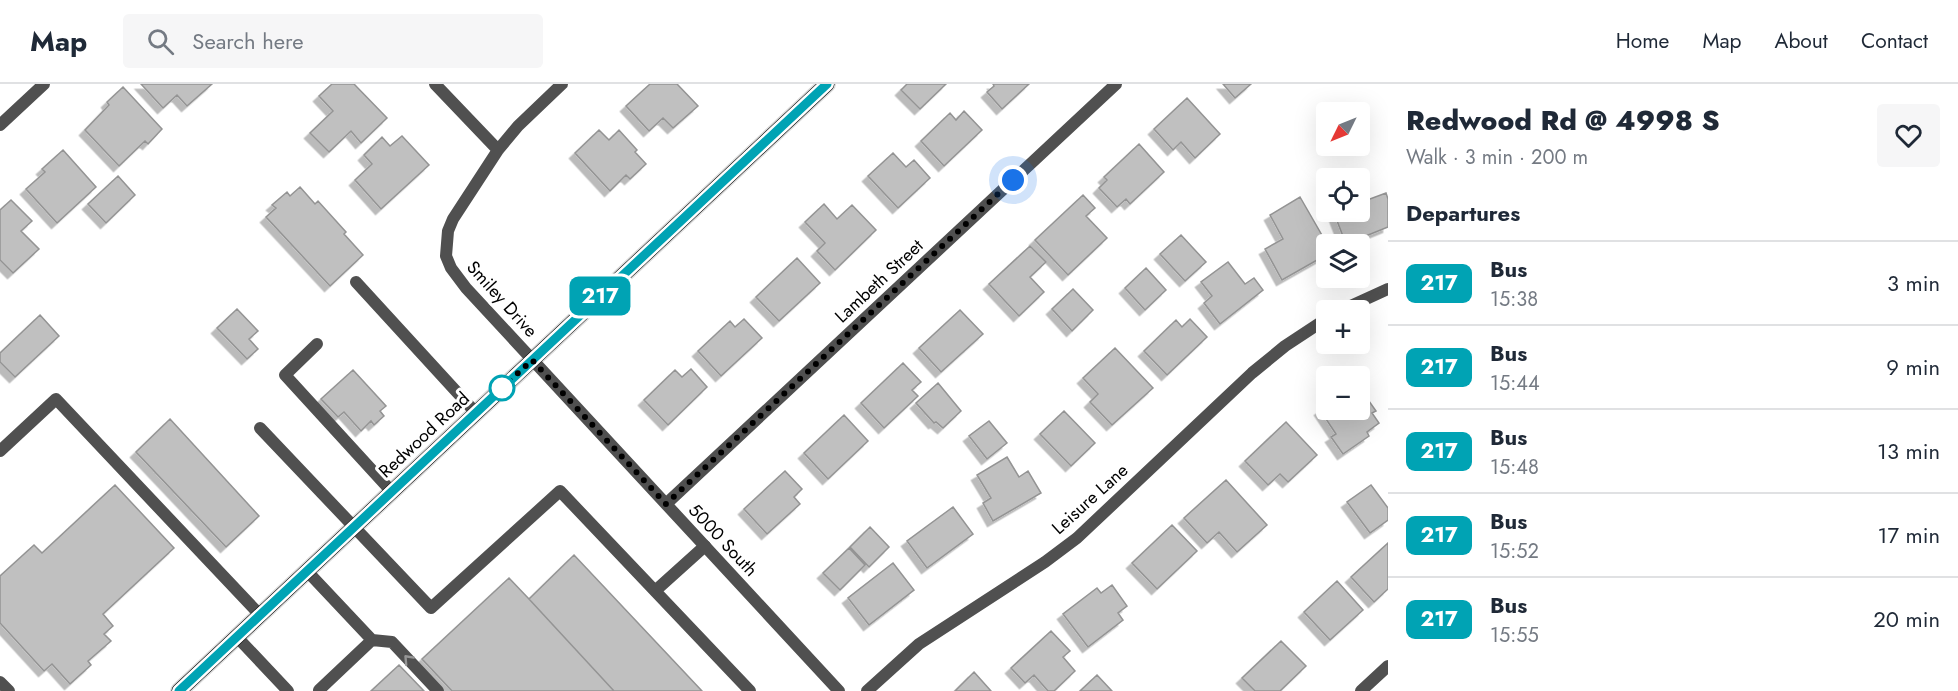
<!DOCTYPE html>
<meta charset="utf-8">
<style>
body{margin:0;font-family:Jost,sans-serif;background:#f6f6f7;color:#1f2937;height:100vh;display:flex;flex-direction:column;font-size:22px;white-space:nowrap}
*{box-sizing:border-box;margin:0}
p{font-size:20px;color:#747a83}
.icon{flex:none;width:33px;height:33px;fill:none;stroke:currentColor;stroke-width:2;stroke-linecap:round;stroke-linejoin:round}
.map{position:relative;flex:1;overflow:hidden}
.details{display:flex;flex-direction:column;background:#fff;width:570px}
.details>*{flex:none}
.badge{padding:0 12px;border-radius:9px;font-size:21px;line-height:39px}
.needle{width:39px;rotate:227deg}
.fabs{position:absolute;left:1316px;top:18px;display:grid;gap:12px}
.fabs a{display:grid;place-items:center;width:54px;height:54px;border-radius:6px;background:#fff;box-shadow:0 6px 24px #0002;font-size:30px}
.you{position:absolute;width:30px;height:30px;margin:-15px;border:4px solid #fff;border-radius:50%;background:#1a73e8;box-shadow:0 0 0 9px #1a73e833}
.map>.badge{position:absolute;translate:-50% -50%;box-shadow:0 0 0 3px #fff}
h2{padding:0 18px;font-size:22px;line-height:54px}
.round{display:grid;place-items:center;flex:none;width:63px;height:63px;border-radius:6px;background:#f6f6f7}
.summary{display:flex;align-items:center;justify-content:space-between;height:102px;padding:0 18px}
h1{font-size:28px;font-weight:800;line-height:45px}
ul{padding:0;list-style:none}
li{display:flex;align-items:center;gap:18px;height:84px;padding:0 18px;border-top:2px solid #e0e1e3}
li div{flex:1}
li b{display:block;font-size:22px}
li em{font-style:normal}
li .badge{min-width:66px;font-weight:700;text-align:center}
header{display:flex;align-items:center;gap:36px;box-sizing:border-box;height:84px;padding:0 30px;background:#fff;border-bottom:2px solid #e0e1e3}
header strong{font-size:28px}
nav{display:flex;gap:33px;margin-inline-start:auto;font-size:21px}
.search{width:420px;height:54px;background:#f6f6f7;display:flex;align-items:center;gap:15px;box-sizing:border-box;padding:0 21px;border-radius:6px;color:#747a83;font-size:22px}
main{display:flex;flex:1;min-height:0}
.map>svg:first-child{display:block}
.building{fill:#c0c0c0;stroke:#949494;stroke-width:1.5;filter:url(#shadow)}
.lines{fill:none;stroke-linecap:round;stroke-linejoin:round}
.primary-casing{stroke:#dbdbdb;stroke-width:18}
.service{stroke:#505050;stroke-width:12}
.minor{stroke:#505050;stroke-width:12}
.primary{stroke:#000;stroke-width:15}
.oneway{stroke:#969696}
.line-casing{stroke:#fff;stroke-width:14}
.line{stroke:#00a3b4;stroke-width:9}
.walk{stroke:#000;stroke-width:6;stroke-dasharray:0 10.8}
.stop-dot{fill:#fff;stroke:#00a3b4;stroke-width:3}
.labels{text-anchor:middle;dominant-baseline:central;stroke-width:6;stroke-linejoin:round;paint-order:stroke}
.street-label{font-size:18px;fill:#000;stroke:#fff}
</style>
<header>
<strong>Map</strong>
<div class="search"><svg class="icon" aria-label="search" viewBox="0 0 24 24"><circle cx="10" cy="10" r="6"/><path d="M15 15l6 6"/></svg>Search here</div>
<nav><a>Home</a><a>Map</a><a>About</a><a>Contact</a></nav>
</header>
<main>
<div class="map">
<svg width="1388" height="607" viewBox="0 0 1388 607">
<defs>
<filter id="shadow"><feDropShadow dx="-5.5" dy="5.5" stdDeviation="0" flood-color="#0004"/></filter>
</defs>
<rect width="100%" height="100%" fill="#fff"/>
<!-- building -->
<path class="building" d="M141 0H212L187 22 177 11 163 24Z
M332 0H354L387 34 361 59 351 47 329 68 310 49 333 27 319 12Z
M650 0H677L698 22 673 44 663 34 649 47 626 22Z
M907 0H946L920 25 901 6Z
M993 0H1029L1002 25 987 8 994 2Z
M1223 0H1251L1235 14Z
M123 3 162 45 148 60 145 57 119 82 85 46 109 21 107 18Z
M1187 14 1220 50 1195 74 1181 58 1173 66 1154 45Z
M964 27 982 46 944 82 921 57 950 29 956 36Z
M599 46 609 56 619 46 637 66 635 68 646 80 630 95 626 91 610 107 575 69Z
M402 52 429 81 381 125 355 96 372 80 364 71 382 53 390 62Z
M1139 60 1164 88 1130 120 1126 115 1117 123 1099 104 1107 96 1104 93Z
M63 66 96 103 57 139 26 105 45 88 42 85Z
M893 69 906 83 914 76 930 94 898 124 868 92Z
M118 92 135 111 106 139 88 120Z
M300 103 315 120 318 117 346 148 344 150 363 171 330 202 266 133 276 124 272 121 287 108 290 112Z
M1386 109 1388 115V143L1346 160 1334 129 1338 128H1359V119Z
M1083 111 1095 124 1086 132 1107 154 1068 191 1035 156Z
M1300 113 1327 160 1326 171 1282 196 1265 165 1283 155 1270 131Z
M11 116 32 137 21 147 39 165 13 189 0 176V126Z
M824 120 837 135 852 121 876 146 835 186 817 167 825 159 805 138Z
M1181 151 1206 178 1185 197 1160 170Z
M1030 162 1046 178 1030 193 1044 208 1019 232 989 200Z
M797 174 820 199 779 237 756 213Z
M1228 178 1245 200 1254 194 1263 206 1220 240 1204 219 1212 212 1201 198Z
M1146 184 1166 206 1145 226 1125 204Z
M1073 205 1093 226 1072 247 1052 225Z
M237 225 258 247 249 255 258 265 247 275 217 244Z
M960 226 983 250 941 288 919 264Z
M40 231 59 252 15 293 0 278V269Z
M744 235 762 254 721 292 698 267 730 237 735 243Z
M1190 235 1207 253 1167 291 1144 267 1176 236 1182 243Z
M1115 264 1153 304 1112 341 1090 318 1098 310 1083 294Z
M903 279 921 298 912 306 918 312 884 344 861 319Z
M691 285 707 303 668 341 644 316 675 286 682 293Z
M353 286 386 322 380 327 384 332 374 341 371 337 361 347 344 328 338 333 321 315Z
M938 299 961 327 943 344 936 338 934 339 916 319Z
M1359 303 1376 327 1372 329 1379 339 1367 348 1369 352 1343 370 1331 353 1336 350 1320 326 1326 322V326H1359Z
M1064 327 1095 359 1071 382 1040 350Z
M844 331 868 357 828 395 804 369Z
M170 335 259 432 226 463 136 368Z
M989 337 1007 359 987 375 969 352Z
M1286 338 1317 371 1288 398 1280 390 1268 401 1245 377Z
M1007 373 1019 393 1028 387 1041 409 993 437 983 419 991 414 977 391Z
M785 387 802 405 794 413 800 420 767 450 744 425Z
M1226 396 1267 441 1237 468 1219 448 1207 459 1184 434Z
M115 401 174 464 103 530 113 542 104 550 111 557 88 577 91 581 70 600 52 580 44 587 0 539V492L34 461 42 469Z
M1371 401 1388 424V436L1370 449 1347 418Z
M953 423 973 450 927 484 907 457Z
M1172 441 1197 467 1157 505 1132 479Z
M870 443 889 463 869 483 850 463Z
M1388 459V505L1374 518 1351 493Z
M849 464 865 481 840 506 823 489Z
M574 471 702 607H614L529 515Z
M893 479 914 506 869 541 848 514Z
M509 494 529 515 614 607H452L422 575Z
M1337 497 1363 526 1330 556 1304 528Z
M1112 501 1127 522 1118 529 1123 536 1088 563 1063 530 1097 504 1101 509Z
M1051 547 1070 567 1063 573 1075 587 1054 607H1048L1034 591 1025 599 1011 584Z
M1281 557 1306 582 1280 607H1255L1242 594Z
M399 581 424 607H371Z
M974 588 991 607H955Z
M1097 591 1112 607H1080Z"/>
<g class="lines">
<defs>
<path id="primary" d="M179 607 827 0"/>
</defs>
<!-- primary casing -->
<use href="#primary" class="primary-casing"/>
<!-- service -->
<path class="service" d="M356 198 476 329
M317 260 285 291 392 408
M260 344 431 524 560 407 750 607
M0 367 56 315 260 531
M307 487 372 556 319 606
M655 507 705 462
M237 553 288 607
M372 556 392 558 438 607
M0 598 9 607"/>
<!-- minor -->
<path class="minor" d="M435 0 498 66
M562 0 518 42 498 66 453 135 448 147 446 172 451 184 466 204 839 607
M0 41 44 0
M1342 226 1388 205
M666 420 1116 0
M867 607 919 560 1045 478 1077 454 1252 289 1285 262 1326 235
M1361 607 1388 582"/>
<!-- primary -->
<use href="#primary" class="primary"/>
</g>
<!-- one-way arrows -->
<defs><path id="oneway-chevron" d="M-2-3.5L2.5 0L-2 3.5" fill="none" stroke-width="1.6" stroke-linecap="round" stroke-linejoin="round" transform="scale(1.5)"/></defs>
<use class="oneway" href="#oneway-chevron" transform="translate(408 575) rotate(-133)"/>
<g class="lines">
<defs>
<path id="line" d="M179 607 827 0"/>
</defs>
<!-- line casing -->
<use href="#line" class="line-casing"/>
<!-- line -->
<use href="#line" class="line"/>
<!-- walk -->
<path class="walk" d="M502 304 532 276 666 420 1013 96"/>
</g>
<!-- markers -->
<circle class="stop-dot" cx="502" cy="304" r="12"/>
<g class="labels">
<!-- street labels -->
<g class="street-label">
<text transform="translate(879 197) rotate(-43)">Lambeth Street</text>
<text transform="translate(502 215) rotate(48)">Smiley Drive</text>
<text transform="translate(424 351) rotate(-43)">Redwood Road</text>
<text transform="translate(1090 415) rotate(-42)">Leisure Lane</text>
<text transform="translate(723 456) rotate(47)">5000 South</text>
</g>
</g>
</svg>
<div class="fabs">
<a><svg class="needle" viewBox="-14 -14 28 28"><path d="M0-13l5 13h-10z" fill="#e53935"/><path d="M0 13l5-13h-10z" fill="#747a83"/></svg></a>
<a><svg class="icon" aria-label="locate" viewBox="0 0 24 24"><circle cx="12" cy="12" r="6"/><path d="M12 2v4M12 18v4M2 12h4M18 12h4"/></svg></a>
<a><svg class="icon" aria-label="layers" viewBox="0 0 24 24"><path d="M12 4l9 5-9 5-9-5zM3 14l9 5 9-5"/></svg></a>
<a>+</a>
<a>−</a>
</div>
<div class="you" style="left:1013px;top:96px"></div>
<b class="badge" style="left:600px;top:212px;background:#00a3b4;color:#fff">217</b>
</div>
<section class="details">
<div class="summary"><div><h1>Redwood Rd @ 4998 S</h1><p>Walk · 3 min · 200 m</p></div><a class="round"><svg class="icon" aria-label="heart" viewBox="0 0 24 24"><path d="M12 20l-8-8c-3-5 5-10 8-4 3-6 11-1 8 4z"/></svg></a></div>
<h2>Departures</h2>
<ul>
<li><span class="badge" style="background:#00a3b4;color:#fff">217</span><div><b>Bus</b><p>15:38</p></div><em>3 min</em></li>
<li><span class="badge" style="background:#00a3b4;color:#fff">217</span><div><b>Bus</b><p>15:44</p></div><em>9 min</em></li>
<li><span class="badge" style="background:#00a3b4;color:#fff">217</span><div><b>Bus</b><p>15:48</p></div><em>13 min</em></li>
<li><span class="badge" style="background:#00a3b4;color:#fff">217</span><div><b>Bus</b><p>15:52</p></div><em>17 min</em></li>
<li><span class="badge" style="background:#00a3b4;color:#fff">217</span><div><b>Bus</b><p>15:55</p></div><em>20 min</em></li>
</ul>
</section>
</main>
